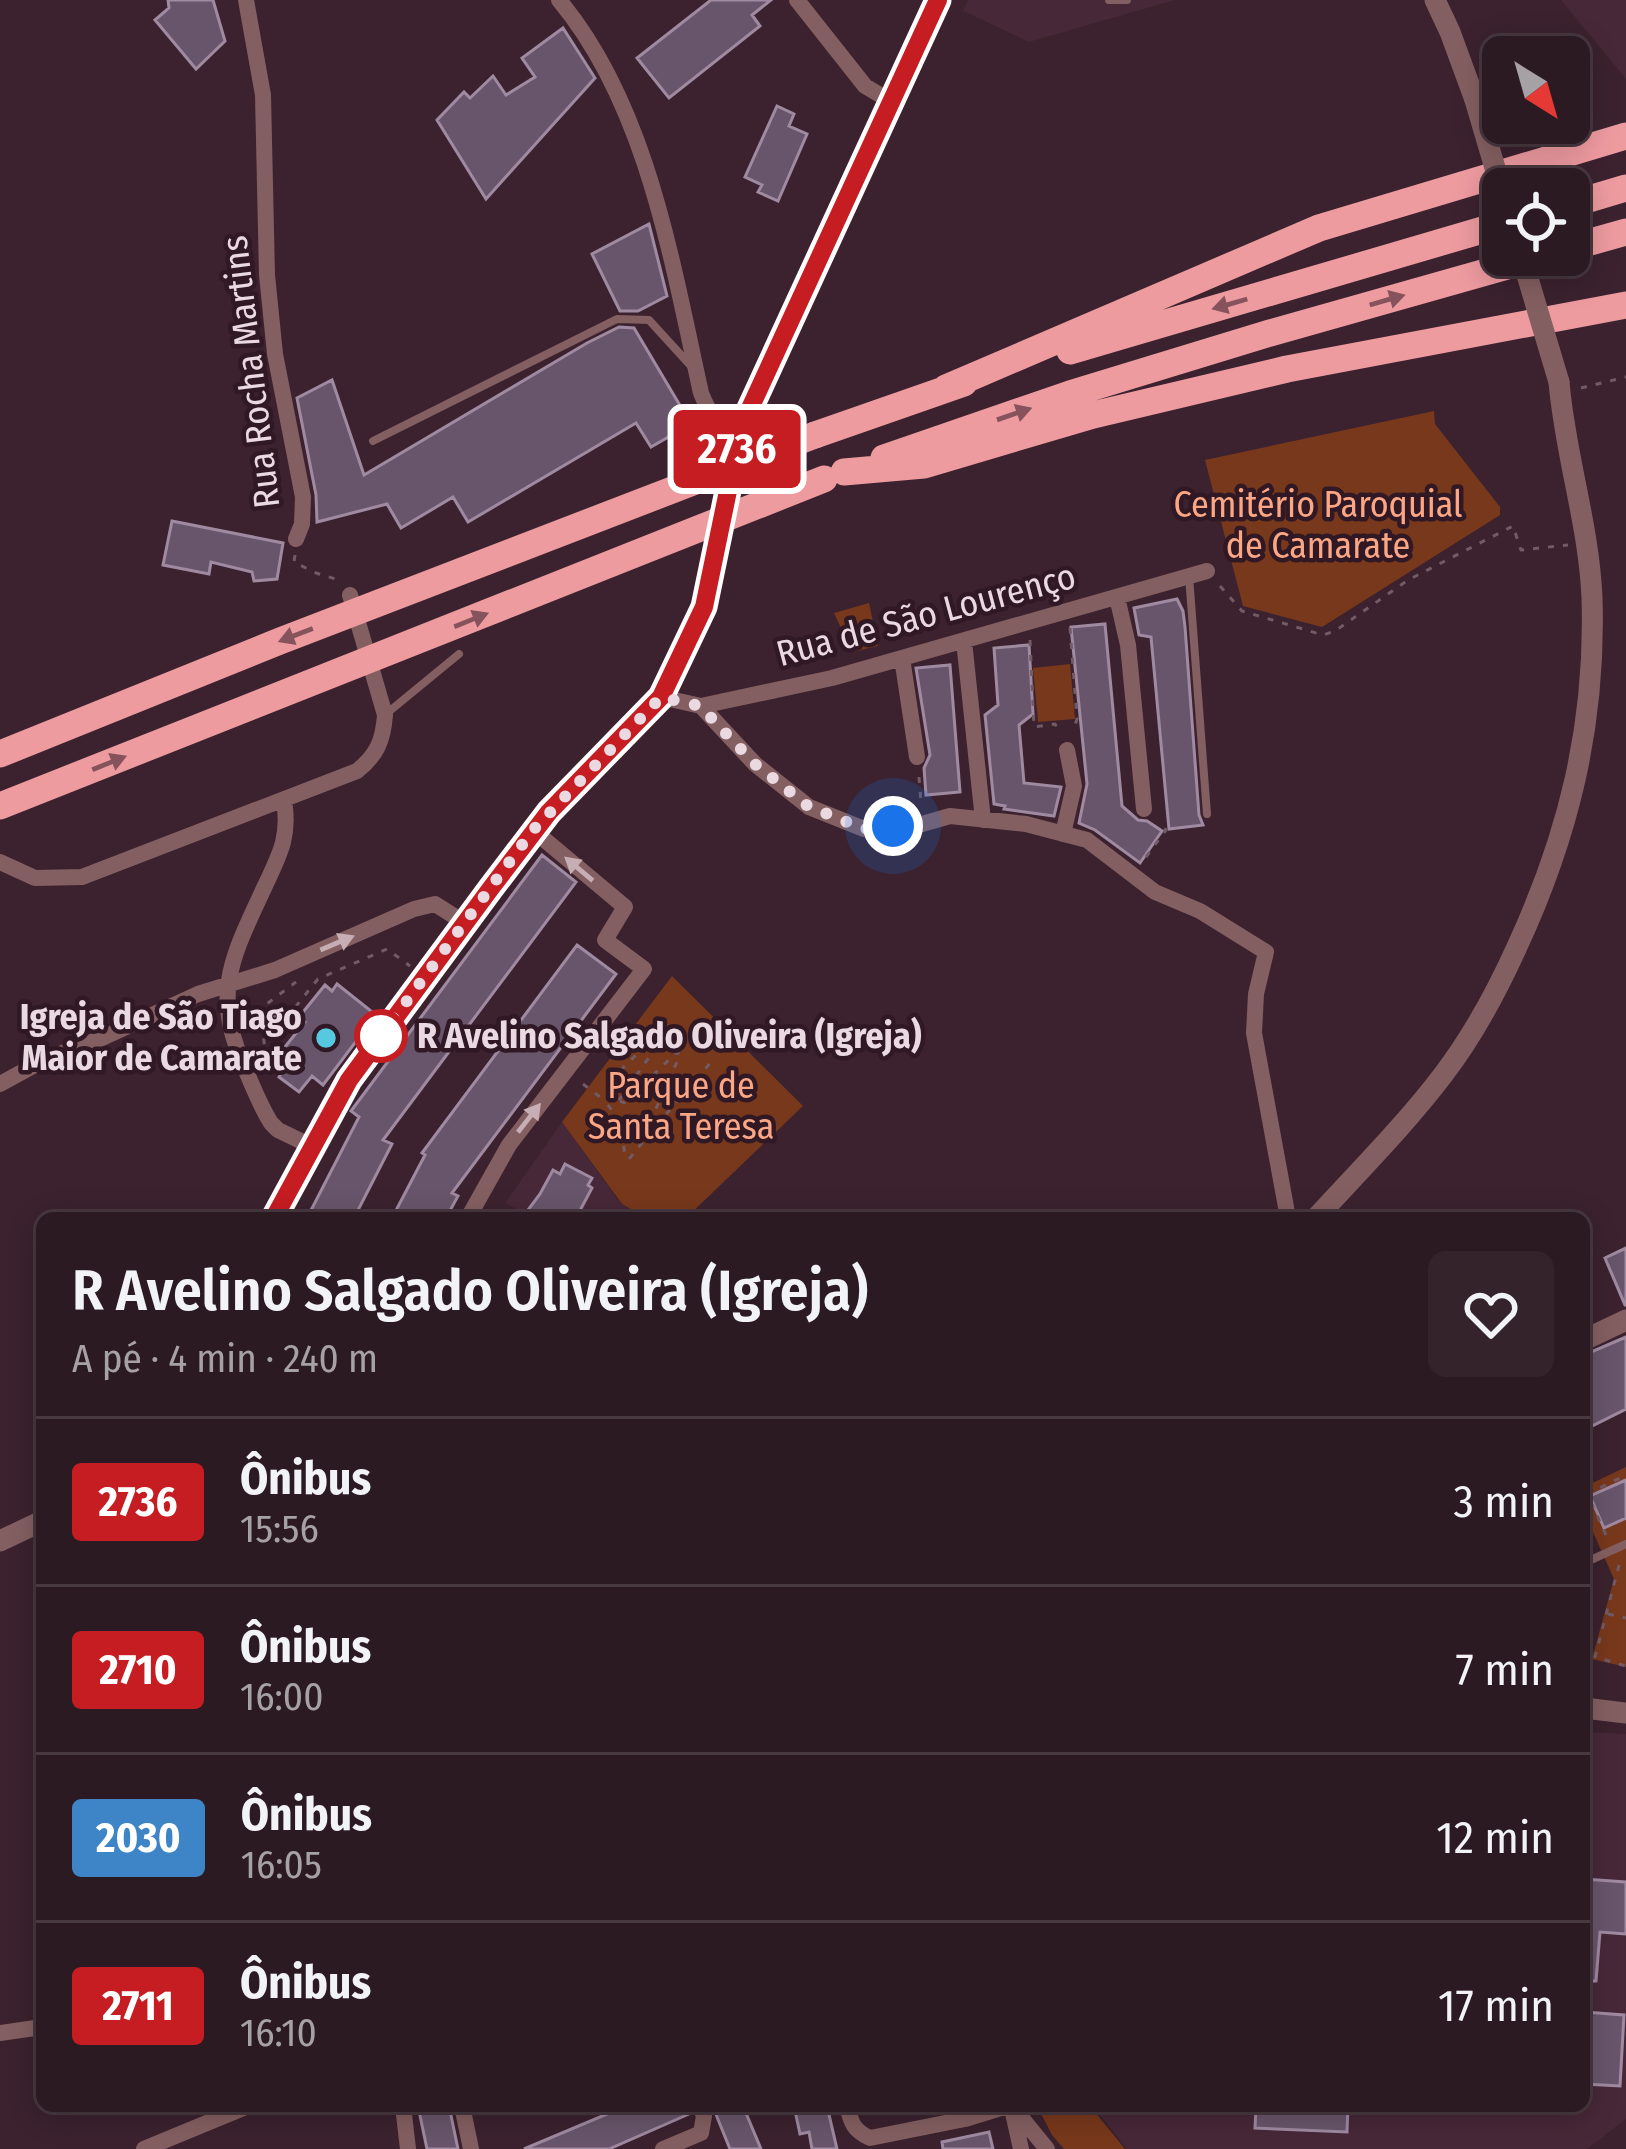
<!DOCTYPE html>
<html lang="pt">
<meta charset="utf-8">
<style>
body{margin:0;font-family:"Fira Sans Condensed",sans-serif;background:#34232a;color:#f1f3f6;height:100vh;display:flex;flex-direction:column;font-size:45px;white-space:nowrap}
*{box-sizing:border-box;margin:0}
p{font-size:39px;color:#a6a1a5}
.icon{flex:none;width:66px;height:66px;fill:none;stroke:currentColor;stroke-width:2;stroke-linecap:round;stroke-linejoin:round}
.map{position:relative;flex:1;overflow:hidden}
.side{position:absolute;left:36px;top:1212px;width:1554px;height:900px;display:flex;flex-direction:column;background:#2c1a22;border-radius:18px;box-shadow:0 6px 30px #0003,0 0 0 3px #483840}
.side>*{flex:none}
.badge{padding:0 24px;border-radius:9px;font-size:42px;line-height:78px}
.needle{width:78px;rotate:143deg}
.tools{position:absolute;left:1482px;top:36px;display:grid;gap:24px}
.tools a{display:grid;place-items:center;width:108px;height:108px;border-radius:18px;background:#2c1a22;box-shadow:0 6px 30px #0003,0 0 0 3px #483840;font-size:60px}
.you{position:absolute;width:60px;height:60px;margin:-30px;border:9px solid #fff;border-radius:50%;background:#1a73e8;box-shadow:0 0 0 18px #1a73e833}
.map>.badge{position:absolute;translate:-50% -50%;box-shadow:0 0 0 6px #fff}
.round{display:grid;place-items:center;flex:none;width:126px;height:126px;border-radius:18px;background:#34232a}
.summary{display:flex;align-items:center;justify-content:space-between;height:204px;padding:0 36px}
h1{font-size:57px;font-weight:600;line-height:90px}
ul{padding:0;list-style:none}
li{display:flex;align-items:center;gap:36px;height:168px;padding:0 36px;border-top:3px solid #483840}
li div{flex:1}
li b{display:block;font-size:45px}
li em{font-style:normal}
li .badge{min-width:132px;font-weight:700;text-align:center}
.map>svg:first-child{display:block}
.built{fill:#472838}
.green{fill:#78381c}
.building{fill:#68556b;stroke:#9f8aa2;stroke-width:3}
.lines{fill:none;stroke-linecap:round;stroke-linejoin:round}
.path{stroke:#725b66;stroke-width:3;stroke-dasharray:6 9;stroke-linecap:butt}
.service{stroke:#845f61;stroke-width:8}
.minor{stroke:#845f61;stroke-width:16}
.tertiary{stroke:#845f61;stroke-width:21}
.trunk{stroke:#ee9ba0;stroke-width:27}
.tertiary-bridge{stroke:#845f61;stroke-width:21}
.trunk-bridge{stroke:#ee9ba0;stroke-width:27}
.oneway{fill:#86535c}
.oneway2{fill:#c7aeb4}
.line-casing{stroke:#fff;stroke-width:27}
.line{stroke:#c61d23;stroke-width:18}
.walk{stroke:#ebd9e1;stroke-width:12;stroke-dasharray:0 21.6}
.stop-dot{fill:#fff;stroke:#c61d23;stroke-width:6}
.poi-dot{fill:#56c9e1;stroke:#301824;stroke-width:4.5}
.labels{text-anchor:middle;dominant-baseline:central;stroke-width:9;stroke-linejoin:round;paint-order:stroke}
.street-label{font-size:36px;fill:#ebd9e1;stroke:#301824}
.park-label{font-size:36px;fill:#fba786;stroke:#301824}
.poi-label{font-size:36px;font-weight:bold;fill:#ebd9e1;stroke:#301824;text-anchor:end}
.stop-label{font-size:36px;font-weight:bold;fill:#ebd9e1;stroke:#301824;text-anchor:start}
</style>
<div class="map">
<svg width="1626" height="2149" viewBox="0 0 1626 2149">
<rect width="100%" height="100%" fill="#3b222e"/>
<!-- built -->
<path class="built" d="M968 0H1175L1029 42 963 11Z
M1561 0H1626V79Z
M562 1122 621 1204 646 1218H514L518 1210 505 1203Z
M1584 1732 1626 1734V2119L1587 2149H1127L1093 2106H1584Z"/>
<!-- green -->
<path class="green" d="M1434 411 1435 424 1500 507V515L1322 627 1243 606 1205 460Z
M869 603 878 646 852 652 834 613Z
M1070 664 1075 719 1038 722 1033 668Z
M672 976 803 1106 686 1218H646L622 1204 562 1122Z
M1626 1467V1667L1592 1659 1614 1579 1584 1512V1487Z
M1037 2106H1090L1125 2149H1064L1052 2135Z"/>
<!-- building -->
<path class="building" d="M168 0H213L225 41 196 69 155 20 169 8Z
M711 0H771L752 15 760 26 669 98 637 58Z
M563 28 595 78 486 199 437 120 464 92 470 98 493 76 506 95 535 77 522 58Z
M777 106 794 114 789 126 807 134 778 201 758 192 762 185 745 177Z
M649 224 667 296 638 311H620L592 254Z
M619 327 634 328 691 424 651 447 636 423 468 522 453 497 401 528 387 504 317 522 316 495 297 398 332 380 364 475 587 343Z
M172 521 283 543 277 579 254 581 252 572 211 562 209 574 163 565Z
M1177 599 1183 611 1185 627 1199 815 1203 825 1169 829 1151 637 1139 635 1134 608Z
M1105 624 1122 806 1138 820 1147 821 1162 831 1140 863 1095 830 1079 823 1087 784 1071 627Z
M1029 645 1033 714 1019 725 1024 783 1061 787 1054 816 1004 809 1005 806 994 804 985 715 998 705 994 648Z
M950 665 960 792 926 795 924 768 930 755 916 668Z
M542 855 576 882 383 1140 392 1144 354 1218H307L359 1117 351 1111Z
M577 945 616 974 452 1193 458 1196 446 1218H392L425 1155 422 1153Z
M337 984 376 1015 323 1085 312 1076 299 1092 279 1077 282 1072 279 1069 287 1058 280 1053 305 1022 299 1017 325 985 332 991Z
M565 1164 592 1178 588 1185 592 1188 576 1218H522L540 1194 553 1170 560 1174Z
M1626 1248V1305H1625L1605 1258Z
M1626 1337V1409L1584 1430V1355Z
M1626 1480V1518L1604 1528 1590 1496Z
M1584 1879 1626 1882V1934L1600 1932 1596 1981H1584Z
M1584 2012 1624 2015 1620 2086 1584 2084Z
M418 2106H449L458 2149H427Z
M626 2106H687L689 2114 609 2149H524Z
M722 2106H743L761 2149H730L717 2117 716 2114 724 2111Z
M794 2106H827L837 2149H812L809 2132 800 2134Z
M1256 2106H1348L1347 2132 1255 2128Z
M989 2132 993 2149H943L942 2142Z"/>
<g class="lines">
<!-- path -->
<path class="path" d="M1581 388 1626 377
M295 555 294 562 316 573 339 580
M1220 586 1242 611 1323 635 1335 631 1408 580 1513 526 1521 550 1568 545
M1070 628 1077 719 1073 732
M1030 640 1034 727 1055 724 1059 732
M919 777 921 803
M1146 857 1166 830 1158 822
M260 1009 284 1021 318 979 387 949 410 966
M268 1074 260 1009 296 982
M583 1084 604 1100
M619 1100 669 1029 666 1025 623 1068 605 1101 619 1120 625 1154 629 1159 655 1127
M620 1101 624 1103 677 1052 680 1055 650 1122 655 1127 712 1061
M1606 1535 1587 1494 1626 1475
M1619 1565 1595 1657 1626 1666
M1608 1614 1626 1618"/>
<!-- service -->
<path class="service" d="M1109 0H1127
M373 441 617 319 649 320 691 366
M1189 576 1207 814
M386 714 459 654
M1584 1563 1626 1544"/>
<!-- minor -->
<path class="minor" d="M246 0 263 95 267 275 275 354 303 497 302 524 296 539
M559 0C647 105 672 262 701 393 709 414 717 425 741 427
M797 0 865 86 890 101
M1117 597 1128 645 1144 809
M964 641 983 820
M902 658 917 757
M661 697 701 706 832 678 1207 571
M701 706 755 764 809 807 864 829 922 824 950 816 1026 824 1087 840 1155 892 1200 911 1266 952 1256 994 1254 1033 1288 1218
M284 800C290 837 280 854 264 888 230 961 211 995 247 1073 254 1090 261 1107 271 1123L278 1130 311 1146
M1063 834 1074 786 1067 750
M0 862 35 878 82 877 357 771C377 755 383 741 385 715L350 595
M0 1084 44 1060 102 1038 198 994 275 970 414 909 435 904 465 923
M468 1218 509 1145 644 969 605 940 625 907 533 830
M0 2033 42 2027
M403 2106 408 2149
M462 2106 471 2149
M700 2106 704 2116 701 2133
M847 2106C851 2123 854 2131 870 2138L965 2119 1007 2106
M1012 2106 1047 2149
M1013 2113 1021 2149
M144 2149 248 2106
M663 2149 701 2133"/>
<!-- tertiary -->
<path class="tertiary" d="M1435 0 1450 32 1475 100
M274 1218 349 1080 533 830 661 697 704 607 741 427 938 0
M1316 1218C1359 1171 1405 1125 1443 1075 1472 1037 1496 993 1516 949 1569 835 1596 724 1592 598 1589 524 1565 455 1559 382
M1584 1340 1626 1320
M0 1541 42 1521
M1584 1708 1626 1713"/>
<!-- trunk -->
<path class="trunk" d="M1569 205 1626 188
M1569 248 1626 232
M1070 351 1503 224
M946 388 1319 228 1626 136
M815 435 964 383
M884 458 1070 394 1270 333 1546 255
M844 472 924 465 1093 415 1287 369 1626 305"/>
<!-- tertiary-bridge -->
<path class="tertiary-bridge" d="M1475 100 1503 195
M1521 255 1559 382"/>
<!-- trunk-bridge -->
<path class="trunk-bridge" d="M0 754 280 641 815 435
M0 806 824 479"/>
</g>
<!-- one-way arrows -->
<defs><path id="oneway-solid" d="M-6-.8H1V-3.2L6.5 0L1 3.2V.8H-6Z" transform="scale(3)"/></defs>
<g class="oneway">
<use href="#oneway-solid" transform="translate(1387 300) rotate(-16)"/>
<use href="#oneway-solid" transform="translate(1230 304) rotate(164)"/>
<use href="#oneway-solid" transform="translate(1014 414) rotate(-19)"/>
<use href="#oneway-solid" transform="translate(471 620) rotate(-22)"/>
<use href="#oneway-solid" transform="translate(296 635) rotate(159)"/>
<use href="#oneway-solid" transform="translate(109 763) rotate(-22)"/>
</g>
<g class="oneway2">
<use href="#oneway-solid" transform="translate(579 869) rotate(-140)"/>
<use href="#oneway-solid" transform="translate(337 943) rotate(-23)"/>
<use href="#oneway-solid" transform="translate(529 1118) rotate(-52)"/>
</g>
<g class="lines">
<defs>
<path id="line" d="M274 1218 349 1080 491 888 549 812 661 697 704 607 741 428 938 0"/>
</defs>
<!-- line casing -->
<use href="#line" class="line-casing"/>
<!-- line -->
<use href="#line" class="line"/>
<!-- walk -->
<path class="walk" d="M381 1036 533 830 661 697 700 706 755 764 808 806 864 829 893 826"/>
</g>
<!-- markers -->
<circle class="stop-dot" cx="381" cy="1036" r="24"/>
<circle class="poi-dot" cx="326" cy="1038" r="12"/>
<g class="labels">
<!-- street labels -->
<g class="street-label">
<text transform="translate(251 372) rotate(-97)">Rua Rocha Martins</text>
<text transform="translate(926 615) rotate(-15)">Rua de São Lourenço</text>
</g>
<!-- park labels -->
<g class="park-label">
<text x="1318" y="505">Cemitério Paroquial<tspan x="1318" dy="41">de Camarate</tspan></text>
<text x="681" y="1086">Parque de<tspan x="681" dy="41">Santa Teresa</tspan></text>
</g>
<!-- poi labels -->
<g class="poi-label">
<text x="302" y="1017">Igreja de São Tiago<tspan x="302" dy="41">Maior de Camarate</tspan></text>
</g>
<!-- stop labels -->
<g class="stop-label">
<text x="417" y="1036">R Avelino Salgado Oliveira (Igreja)</text>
</g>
</g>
</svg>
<div class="tools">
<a><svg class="needle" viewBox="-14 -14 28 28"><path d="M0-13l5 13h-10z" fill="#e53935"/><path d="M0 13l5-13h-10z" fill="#a6a1a5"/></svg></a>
<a><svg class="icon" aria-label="locate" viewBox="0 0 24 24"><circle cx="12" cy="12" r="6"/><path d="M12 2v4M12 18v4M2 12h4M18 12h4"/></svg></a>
</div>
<div class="you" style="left:893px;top:826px"></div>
<b class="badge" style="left:737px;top:449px;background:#c61d23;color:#fff">2736</b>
<section class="side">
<div class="summary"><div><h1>R Avelino Salgado Oliveira (Igreja)</h1><p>A pé · 4 min · 240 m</p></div><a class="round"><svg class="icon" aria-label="heart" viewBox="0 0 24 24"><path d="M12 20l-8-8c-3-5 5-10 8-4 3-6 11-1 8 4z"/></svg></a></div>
<ul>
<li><span class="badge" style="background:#c61d23;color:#fff">2736</span><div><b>Ônibus</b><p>15:56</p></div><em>3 min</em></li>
<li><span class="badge" style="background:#c61d23;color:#fff">2710</span><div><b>Ônibus</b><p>16:00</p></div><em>7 min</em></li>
<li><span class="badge" style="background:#3d85c6;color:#fff">2030</span><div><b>Ônibus</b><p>16:05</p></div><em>12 min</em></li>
<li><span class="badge" style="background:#c61d23;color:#fff">2711</span><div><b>Ônibus</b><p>16:10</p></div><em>17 min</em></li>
</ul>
</section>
</div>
